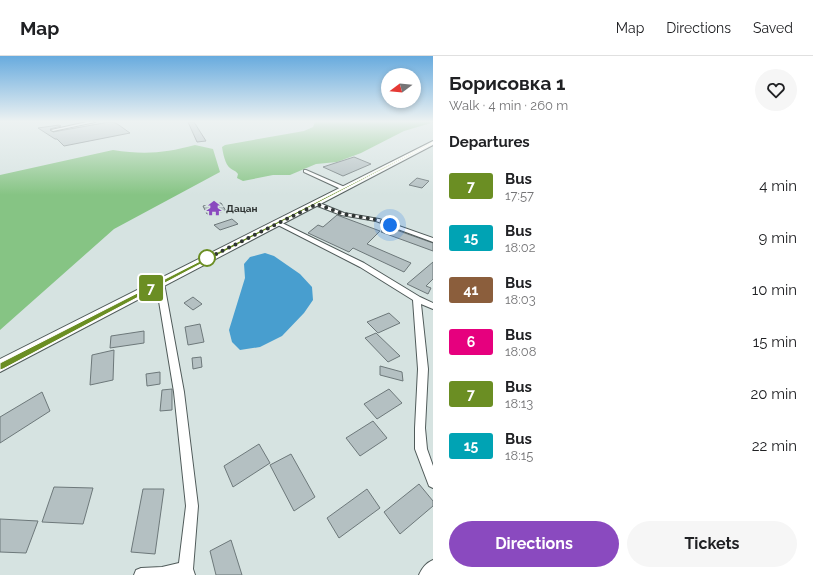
<!DOCTYPE html>
<meta charset="utf-8">
<style>
body{margin:0;font-family:Raleway,sans-serif;background:#f6f6f6;color:#202124;height:100vh;display:flex;flex-direction:column;font-size:15px;white-space:nowrap}
*{box-sizing:border-box;margin:0}
p{font-size:13px;color:#757577}
.icon{flex:none;width:22px;height:22px;fill:none;stroke:currentColor;stroke-width:2;stroke-linecap:round;stroke-linejoin:round}
.map{position:relative;flex:1;overflow:hidden}
.sheet{display:flex;flex-direction:column;background:#fff;width:380px}
.sheet>*{flex:none}
.badge{padding:0 8px;border-radius:3px;font-size:14px;line-height:26px}
.needle{width:26px;rotate:254deg}
.buttons{position:absolute;left:381px;top:12px;display:grid;gap:8px}
.buttons a{display:grid;place-items:center;width:40px;height:40px;border-radius:50%;background:#fff;box-shadow:0 2px 6px #0003;font-size:20px}
.you{position:absolute;width:20px;height:20px;margin:-10px;border:3px solid #fff;border-radius:50%;background:#1a73e8;box-shadow:0 0 0 6px #1a73e833}
.map>.badge{position:absolute;translate:-50% -50%;box-shadow:0 0 0 2px #fff}
h2{padding:0 16px;font-size:15px;line-height:36px}
.round{display:grid;place-items:center;flex:none;width:42px;height:42px;border-radius:21px;background:#f6f6f6}
.head{display:flex;align-items:center;justify-content:space-between;height:68px;padding:0 16px}
h1{font-size:19px;font-weight:700;line-height:30px}
.action{display:flex;gap:8px;margin-top:auto;padding:8px 16px}
.action a{flex:1;height:46px;border-radius:24px;background:#8a4abf;color:#fff;font-size:16px;font-weight:700;line-height:46px;text-align:center}
.action a+a{background:#f6f6f6;color:#202124}
ul{padding:0;list-style:none}
li{display:flex;align-items:center;gap:12px;height:52px;padding:0 16px}
li div{flex:1}
li b{display:block;font-size:15px}
li em{font-style:normal}
li .badge{min-width:44px;font-weight:700;text-align:center}
header{display:flex;align-items:center;gap:24px;box-sizing:border-box;height:56px;padding:0 20px;background:#fff;border-bottom:1px solid #e0e0e0}
header strong{font-size:19px}
nav{display:flex;gap:22px;margin-inline-start:auto;font-size:14px}
main{display:flex;flex:1;min-height:0}
.map>svg:first-child{display:block}
.forest{fill:#86c484}
.water{fill:#489ecf}
.building{fill:#b4c0c2;stroke:#6d787a}
.lines{fill:none;stroke-linecap:round;stroke-linejoin:round}
.street-casing{stroke:#505b5a;stroke-width:2}
.secondary-casing{stroke:#505b5a;stroke-width:2}
.street{fill:#fff;fill-rule:evenodd}
.secondary{fill:#fff;fill-rule:evenodd}
.line{fill:#6b8e23;stroke:#fff}
.walk{stroke:#2f3433;stroke-width:4;stroke-dasharray:0 7.2}
.stop-dot{fill:#fff;stroke:#6b8e23;stroke-width:2}
.labels{text-anchor:middle;dominant-baseline:central;stroke-width:3;stroke-linejoin:round;paint-order:stroke}
.far-poi-label{font-size:10px;font-weight:bold;fill:#2f3433;stroke:#d6e3e1;text-anchor:start}
</style>
<header>
<strong>Map</strong>
<nav><a>Map</a><a>Directions</a><a>Saved</a></nav>
</header>
<main>
<div class="map">
<svg width="433" height="519" viewBox="0 0 433 519">
<rect width="100%" height="100%" fill="#d6e3e1"/>
<!-- forest -->
<path class="forest" d="M315 66H430L431 67 404 75 361 97 337 106 316 108 290 119H273L243 125 237 122 238 118C235 114 234 115 230 112 225 108 223 97 222 91L225 89 304 75 313 71Z
M195 89 213 93 220 116 114 173 0 274V119L113 94C145 99 165 97 195 89Z"/>
<!-- water -->
<path class="water" d="M265 197 274 200 300 218 312 231 313 244 304 257 282 280 260 291 240 294 232 286 229 274 245 222 244 208 250 201Z"/>
<!-- building -->
<path class="building" d="M109 66 116 67 130 77 64 90 57 83H55L38 72 59 69 61 70 50 73 53 76Z
M188 66H194L206 85 197 86Z
M354 101 371 108 343 120 323 111Z
M417 122 429 125 422 132 409 129Z
M221 147 226 155 207 158 203 150Z
M337 159 380 175 367 188 411 207 404 216 353 192 349 196 308 177 318 169 323 171Z
M232 163 238 168 220 174 214 169Z
M385 170 433 187V195L381 176Z
M433 206V223L426 230 431 232 428 238 407 228Z
M193 241 202 248 193 254 184 247Z
M389 257 400 267 378 277 367 266Z
M200 268 204 286 188 289 185 271Z
M144 275V287L110 292 111 280Z
M376 277 400 300 388 306 365 282Z
M114 294 113 324 90 329 92 299Z
M201 301 202 311 193 313 192 302Z
M380 310 402 316 403 325 380 319Z
M160 316V328L147 330 146 318Z
M172 333V354L160 355 162 334Z
M389 333 402 347 377 363 364 348Z
M42 336 50 355 0 387V361Z
M373 365 387 382 360 400 346 382Z
M259 388 270 407 233 431 224 410Z
M291 398 315 441 294 455 270 409Z
M419 428 433 445V450L400 478 384 456Z
M54 431 93 432 83 468 42 466Z
M143 433H164L155 498 131 496Z
M367 433 380 452 339 482 327 462Z
M0 463 38 465 26 497 0 496Z
M231 484 242 519H216L210 495Z"/>
<g class="lines">
<defs>
<path id="street" d="M87 66H95L53 75 51 74Z
M306 114 347 132V133L343 134 304 116V114Z
M317 146 344 157 379 163 433 182V186L376 165 341 159 315 149V147Z
M278 165 364 207 420 241 433 247V253L421 248 428 313 425 372 427 393 433 410V432L429 430 415 393V372L418 313 413 244 360 211 276 168V166Z
M160 224 164 227 184 336 198 450 193 513 195 519H134L136 514 141 512 162 511 179 507 186 450 174 336 156 227Z
M433 504V519H419C422 512 426 507 433 504Z"/>
<path id="secondary" d="M433 85V89L0 316V303Z"/>
</defs>
<!-- street casing -->
<use href="#street" class="street-casing"/>
<!-- secondary casing -->
<use href="#secondary" class="secondary-casing"/>
<!-- street -->
<use href="#street" class="street"/>
<!-- secondary -->
<use href="#secondary" class="secondary"/>
</g>
<!-- sky -->
<linearGradient id="sky" x2="0" y2="1"><stop stop-color="#68abde"/><stop offset="0.47" stop-color="#edf2f2"/><stop offset="1" stop-color="#edf2f2" stop-opacity="0"/></linearGradient>
<rect width="433" height="139" fill="url(#sky)"/>
<!-- line -->
<path class="line" d="M432 87H433L193 212 3 313 0 314V307Z"/>
<g class="lines">
<!-- walk -->
<path class="walk" d="M207 202 202 205 317 148 343 158 377 164 390 169"/>
</g>
<!-- icons -->
<defs>
<symbol id="temple-bare" viewBox="-9 -9 18 18"><path d="M0-6L5-2H3V0L6.5 2.5H4V6H1.5V3h-3V6H-4V2.5H-6.5L-3 0V-2H-5Z" fill="#8a4abf" stroke="#d6e3e1" stroke-width="2.5" paint-order="stroke"/></symbol>
</defs>
<g fill-rule="evenodd">
<use href="#temple-bare" x="203" y="141" width="22" height="22"/>
</g>
<!-- markers -->
<circle class="stop-dot" cx="207" cy="202" r="8"/>
<g class="labels">
<!-- far-poi labels -->
<g class="far-poi-label">
<text x="226" y="152">Дацан</text>
</g>
</g>
</svg>
<div class="buttons">
<a><svg class="needle" viewBox="-14 -14 28 28"><path d="M0-13l5 13h-10z" fill="#e53935"/><path d="M0 13l5-13h-10z" fill="#757577"/></svg></a>
</div>
<div class="you" style="left:390px;top:169px"></div>
<b class="badge" style="left:151px;top:232px;background:#6b8e23;color:#fff">7</b>
</div>
<section class="sheet">
<div class="head"><div><h1>Борисовка 1</h1><p>Walk · 4 min · 260 m</p></div><a class="round"><svg class="icon" aria-label="heart" viewBox="0 0 24 24"><path d="M12 20l-8-8c-3-5 5-10 8-4 3-6 11-1 8 4z"/></svg></a></div>
<h2>Departures</h2>
<ul>
<li><span class="badge" style="background:#6b8e23;color:#fff">7</span><div><b>Bus</b><p>17:57</p></div><em>4 min</em></li>
<li><span class="badge" style="background:#00a3b4;color:#fff">15</span><div><b>Bus</b><p>18:02</p></div><em>9 min</em></li>
<li><span class="badge" style="background:#8b5e3c;color:#fff">41</span><div><b>Bus</b><p>18:03</p></div><em>10 min</em></li>
<li><span class="badge" style="background:#e6007e;color:#fff">6</span><div><b>Bus</b><p>18:08</p></div><em>15 min</em></li>
<li><span class="badge" style="background:#6b8e23;color:#fff">7</span><div><b>Bus</b><p>18:13</p></div><em>20 min</em></li>
<li><span class="badge" style="background:#00a3b4;color:#fff">15</span><div><b>Bus</b><p>18:15</p></div><em>22 min</em></li>
</ul>
<div class="action"><a>Directions</a><a>Tickets</a></div>
</section>
</main>
